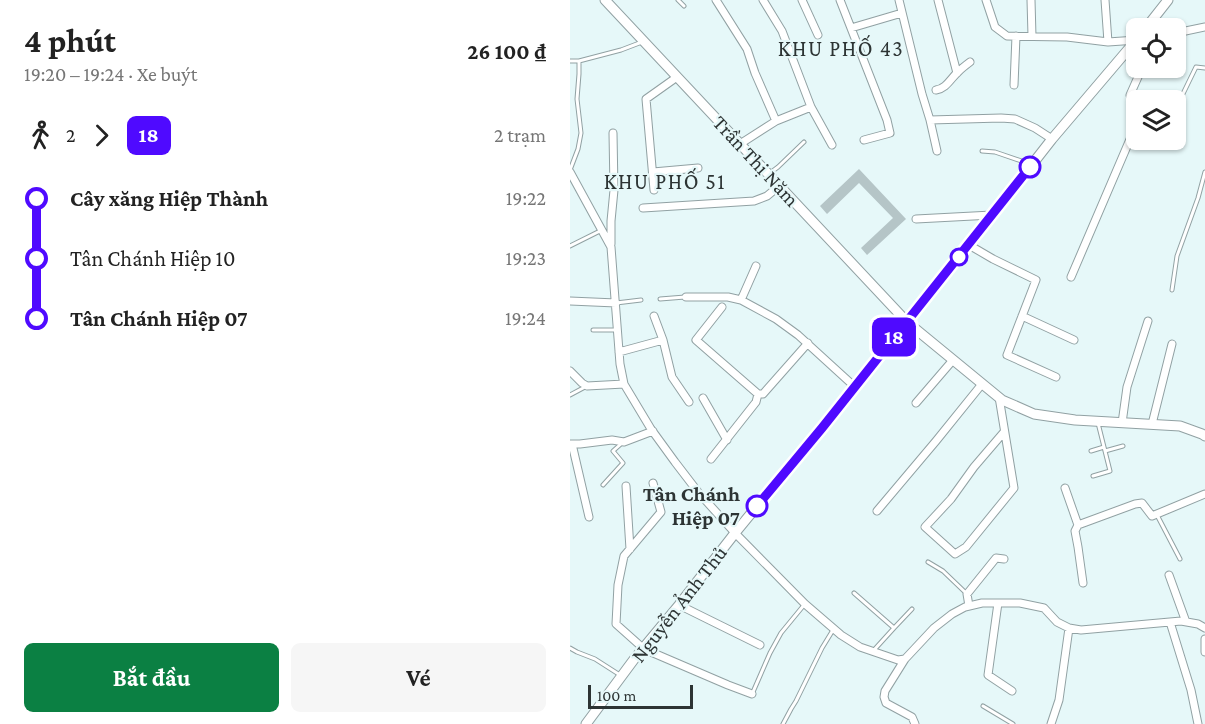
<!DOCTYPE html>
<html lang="vi">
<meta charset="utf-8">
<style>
body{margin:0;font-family:"Crimson Pro",serif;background:#f6f6f6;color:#222;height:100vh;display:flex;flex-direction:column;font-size:22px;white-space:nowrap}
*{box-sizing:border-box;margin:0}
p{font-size:20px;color:#767676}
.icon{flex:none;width:33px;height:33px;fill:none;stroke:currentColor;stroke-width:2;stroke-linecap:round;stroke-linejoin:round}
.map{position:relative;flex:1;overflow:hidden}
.side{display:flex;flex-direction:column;background:#fff;width:570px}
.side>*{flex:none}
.badge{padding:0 12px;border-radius:9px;font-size:21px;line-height:39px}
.tools{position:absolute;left:556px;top:18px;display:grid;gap:12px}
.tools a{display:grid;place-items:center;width:60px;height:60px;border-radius:9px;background:#fff;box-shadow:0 2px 4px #0004;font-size:30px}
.scale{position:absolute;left:18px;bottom:15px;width:105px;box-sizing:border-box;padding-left:6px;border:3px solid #2d3434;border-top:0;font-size:16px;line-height:21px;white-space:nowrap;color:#2d3434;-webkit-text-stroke:4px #e6f8f9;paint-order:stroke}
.map>.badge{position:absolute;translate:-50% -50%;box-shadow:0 0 0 3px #fff}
.legs{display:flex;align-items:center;gap:9px;height:66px;padding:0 24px;font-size:20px}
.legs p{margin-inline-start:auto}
.summary{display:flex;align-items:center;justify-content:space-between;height:102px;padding:0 24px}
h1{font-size:33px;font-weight:700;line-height:45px}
.primary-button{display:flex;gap:12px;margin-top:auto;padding:12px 24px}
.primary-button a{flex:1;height:69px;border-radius:9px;background:#0b8043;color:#fff;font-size:24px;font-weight:700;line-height:69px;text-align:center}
.primary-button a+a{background:#f6f6f6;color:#222}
ul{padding:0 24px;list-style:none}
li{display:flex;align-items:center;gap:21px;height:60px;font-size:22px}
li i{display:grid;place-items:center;width:9px;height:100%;margin:0 8px;background:currentColor}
li i::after{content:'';width:15px;height:15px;margin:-8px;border:4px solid;border-radius:50%;background:#fff}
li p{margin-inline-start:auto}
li:first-child i{background:linear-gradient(#0000 50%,currentColor 0)}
li:last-child i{background:linear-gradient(currentColor 50%,#0000 0)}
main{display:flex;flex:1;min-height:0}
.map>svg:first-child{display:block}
.building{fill:#b5c5c7}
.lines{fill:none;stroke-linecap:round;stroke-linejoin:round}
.lane-casing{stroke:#91a1a3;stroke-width:5}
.street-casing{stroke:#91a1a3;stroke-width:9}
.secondary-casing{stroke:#91a1a3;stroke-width:11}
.lane{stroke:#fff;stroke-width:3}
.street{stroke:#fff;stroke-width:7}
.secondary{stroke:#fff;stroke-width:9}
.line-1-casing{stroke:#fff;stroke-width:14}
.line-1{stroke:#4f0aff;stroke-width:9}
.stop-1-dot{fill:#fff;stroke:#4f0aff;stroke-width:3}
.labels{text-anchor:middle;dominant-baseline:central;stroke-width:4.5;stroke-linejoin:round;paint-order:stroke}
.street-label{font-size:21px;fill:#2d3434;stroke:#e6f8f9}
.stop-label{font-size:21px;font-weight:bold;fill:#2d3434;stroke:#e6f8f9;text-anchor:end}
.neighbourhood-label{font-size:22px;letter-spacing:1.5px;fill:#2d3434;stroke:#e6f8f9}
</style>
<main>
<section class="side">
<div class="summary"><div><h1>4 phút</h1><p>19:20 – 19:24 · Xe buýt</p></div><b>26 100 ₫</b></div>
<div class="legs"><svg class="icon" aria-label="walk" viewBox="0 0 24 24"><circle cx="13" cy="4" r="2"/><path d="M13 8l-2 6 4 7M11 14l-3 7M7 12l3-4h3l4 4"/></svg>2<svg class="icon" aria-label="forward" viewBox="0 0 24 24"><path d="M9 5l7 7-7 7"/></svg><b class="badge" style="background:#4f0aff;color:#fff">18</b><p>2 trạm</p></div>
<ul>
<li><i style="color:#4f0aff"></i><b>Cây xăng Hiệp Thành</b><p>19:22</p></li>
<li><i style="color:#4f0aff"></i><span>Tân Chánh Hiệp 10</span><p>19:23</p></li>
<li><i style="color:#4f0aff"></i><b>Tân Chánh Hiệp 07</b><p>19:24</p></li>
</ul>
<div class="primary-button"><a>Bắt đầu</a><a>Vé</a></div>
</section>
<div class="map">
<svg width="635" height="724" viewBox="0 0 635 724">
<rect width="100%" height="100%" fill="#e6f8f9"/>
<!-- building -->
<path class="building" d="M289 169 336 219 297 255 291 248 323 218 289 183 257 214 250 206Z"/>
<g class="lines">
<defs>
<path id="lane" d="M108 0 114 6
M0 61H9
M608 104 626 67 635 68
M412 151 425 152 460 164
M0 170 8 149 11 133 7 99 9 74V61L51 50 72 42
M200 173 208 167 234 142
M0 246 30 231
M602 290 607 256 628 198 635 172
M90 299 115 297
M46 303 71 300
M23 330H46
M0 395 15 387
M521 451 534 447
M535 451 553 446
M523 476 540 471 528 423
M33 485 53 463 43 451 52 443
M587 515 610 559
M358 562 373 571 397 594
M284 593 324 628 304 650
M324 628 342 609
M0 648 7 652 25 659 50 675
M183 692 200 653 211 633 234 605
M413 706 443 724
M213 724 221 709 226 701 252 648 263 630"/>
<path id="street" d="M146 0 177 49 185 73 206 121
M232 0 248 35
M270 0 317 120 320 133 294 140
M329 0 352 94 360 120 431 118 445 119 465 128 482 139
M368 0 387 73
M416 0 425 27 437 36 497 37 538 42 567 40
M461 0 462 36
M535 0 538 42
M281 28 332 13
M606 33 635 27
M444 85 446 36
M366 90C377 88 380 79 388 72 392 68 396 65 400 62
M567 104 562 100 560 95 572 68
M241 107 262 145
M360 120 367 151
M170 144 206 121 241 107 212 31 193 0
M0 172 41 247 50 364 54 384
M83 172 128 168
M84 190 76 99 107 77
M73 208 184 201 197 196 209 186
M346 219 422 215
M41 244V221L44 190 43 133
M399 245 423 259 466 280 437 355 486 377
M501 277 567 123
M116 297H158L171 300 206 319 228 335 285 387
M171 300 186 266
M0 301 46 303
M152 307 126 340 188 394H193L238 343
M84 316 93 340
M452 316 504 340
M49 352 93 340 102 377 119 402
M0 371 12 383 17 386 54 384 81 429 105 462 128 492 165 533 235 604 271 635 290 647 328 660 335 659 364 628 382 614 395 607 412 603H450L474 608 487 622 499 628 511 630 611 621 628 624 635 628
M429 397 444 488 396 547 385 554 355 527 381 499 404 467 434 432
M133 398 157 440
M346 403 383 360
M552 423 557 387 578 321
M582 424 602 344
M0 444H10L42 440 54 442 83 431
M2 444 19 517
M141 459 186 402 188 394
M83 483 91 512 54 556 48 585 46 624 74 649 158 685 182 694
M56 486 60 549
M495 488 508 525 565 504 572 503 582 516 635 494
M307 511 366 441 412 384
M508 525 505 531 508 547 513 583
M599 575 616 622
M428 603 418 675 442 691
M109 605 190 645
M399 606 397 594 426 558 434 559
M600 622 621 690 628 724
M635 639V652
M335 659 315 691 314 697 316 703 342 717 345 724
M481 724 489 700 499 628"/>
<path id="secondary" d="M35 0 337 322 432 400 464 414 505 420 610 426 632 434 635 436
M576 28 598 0
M16 724 65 658 109 605 165 533 252 427 399 245 482 139 567 39"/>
</defs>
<!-- lane casing -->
<use href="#lane" class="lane-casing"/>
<!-- street casing -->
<use href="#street" class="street-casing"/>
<!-- secondary casing -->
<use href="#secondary" class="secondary-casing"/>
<!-- lane -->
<use href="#lane" class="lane"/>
<!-- street -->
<use href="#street" class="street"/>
<!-- secondary -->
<use href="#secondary" class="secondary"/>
</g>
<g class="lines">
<defs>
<path id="line-1" d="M187 506 252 428 460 167"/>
</defs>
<!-- line-1 casing -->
<use href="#line-1" class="line-1-casing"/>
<!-- line-1 -->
<use href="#line-1" class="line-1"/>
</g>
<!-- markers -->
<g class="stop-1-dot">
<circle cx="460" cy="167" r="10"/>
<circle cx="389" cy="257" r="8"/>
<circle cx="187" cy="506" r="10"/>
</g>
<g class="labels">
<!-- street labels -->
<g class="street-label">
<text transform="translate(186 161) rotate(47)">Trần Thị Năm</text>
<text transform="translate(109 604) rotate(-52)">Nguyễn Ảnh Thủ</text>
</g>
<!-- stop labels -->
<g class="stop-label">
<text x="170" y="494">Tân Chánh<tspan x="170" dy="24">Hiệp 07</tspan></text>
</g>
<!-- neighbourhood labels -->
<g class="neighbourhood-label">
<text x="271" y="48">KHU PHỐ 43</text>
<text x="95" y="181">KHU PHỐ 51</text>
</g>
</g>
</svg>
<div class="tools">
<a><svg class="icon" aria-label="locate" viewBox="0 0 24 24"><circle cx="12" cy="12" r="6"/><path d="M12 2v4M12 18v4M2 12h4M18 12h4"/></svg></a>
<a><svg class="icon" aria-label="layers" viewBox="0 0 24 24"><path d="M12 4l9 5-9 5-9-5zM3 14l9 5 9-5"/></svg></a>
</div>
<div class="scale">100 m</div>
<b class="badge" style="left:324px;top:337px;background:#4f0aff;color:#fff">18</b>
</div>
</main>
